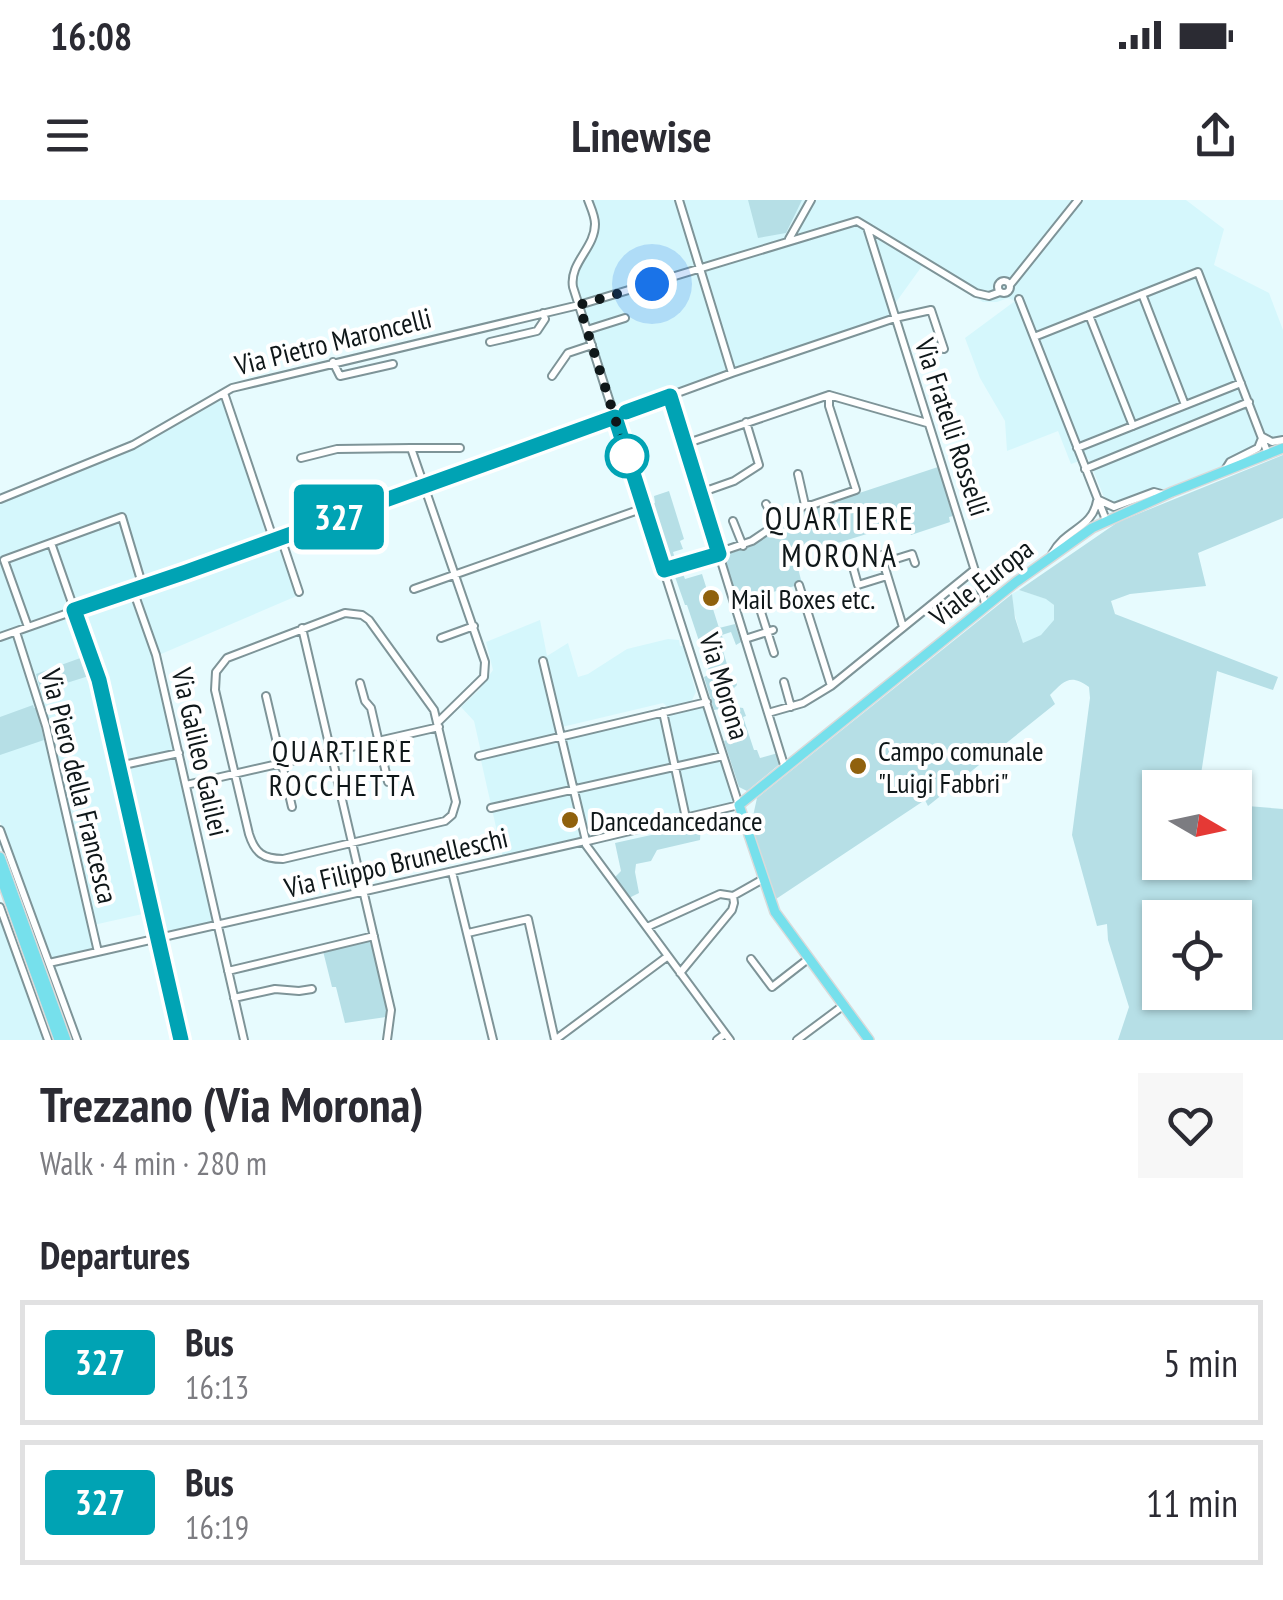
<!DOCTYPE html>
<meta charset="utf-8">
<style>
body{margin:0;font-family:"PT Sans Narrow",sans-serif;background:#f7f7f7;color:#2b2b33;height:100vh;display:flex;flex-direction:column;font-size:38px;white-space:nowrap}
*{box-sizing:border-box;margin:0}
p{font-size:32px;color:#7c7c81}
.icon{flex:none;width:55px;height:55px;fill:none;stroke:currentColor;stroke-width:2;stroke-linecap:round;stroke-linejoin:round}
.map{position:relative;height:840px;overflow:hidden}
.drawer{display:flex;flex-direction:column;background:#fff;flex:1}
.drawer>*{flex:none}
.badge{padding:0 20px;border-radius:8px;font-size:35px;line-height:65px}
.needle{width:65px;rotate:99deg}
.buttons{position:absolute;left:1142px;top:570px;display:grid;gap:20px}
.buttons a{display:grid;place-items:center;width:110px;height:110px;border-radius:0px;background:#fff;box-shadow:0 2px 8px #0004;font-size:50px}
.you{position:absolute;width:50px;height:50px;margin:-25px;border:8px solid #fff;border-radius:50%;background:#1a73e8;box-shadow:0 0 0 15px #1a73e833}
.map>.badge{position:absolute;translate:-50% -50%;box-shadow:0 0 0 5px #fff}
h2{padding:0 40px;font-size:38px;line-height:90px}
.round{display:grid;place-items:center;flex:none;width:105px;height:105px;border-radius:0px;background:#f7f7f7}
.summary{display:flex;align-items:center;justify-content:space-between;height:170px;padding:0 40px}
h1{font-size:48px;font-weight:700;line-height:75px}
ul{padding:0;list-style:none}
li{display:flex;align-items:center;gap:30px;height:125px;margin:0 20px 15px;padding:0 20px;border:5px solid #e1e1e2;border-radius:0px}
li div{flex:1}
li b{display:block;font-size:38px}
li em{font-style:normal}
li .badge{min-width:110px;font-weight:700;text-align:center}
.status{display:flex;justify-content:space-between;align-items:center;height:70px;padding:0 50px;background:#fff;direction:ltr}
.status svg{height:28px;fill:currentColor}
header{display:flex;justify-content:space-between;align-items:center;height:130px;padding:0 40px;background:#fff;font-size:45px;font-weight:700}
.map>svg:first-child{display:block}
.built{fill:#d5f7fc}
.green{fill:#b6dfe6;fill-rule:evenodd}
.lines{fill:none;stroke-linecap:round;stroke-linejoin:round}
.minor-casing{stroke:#7e9498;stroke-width:10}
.major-casing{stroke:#d9dada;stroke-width:12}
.minor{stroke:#fff;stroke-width:6}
.major{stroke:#76e0ec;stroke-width:9}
.line-casing{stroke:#fff;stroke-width:22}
.line{stroke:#00a3b4;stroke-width:15}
.walk{stroke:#0f1719;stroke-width:10;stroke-dasharray:0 18}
.stop-dot{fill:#fff;stroke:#00a3b4;stroke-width:5}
.poi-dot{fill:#90610d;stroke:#fff;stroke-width:4}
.labels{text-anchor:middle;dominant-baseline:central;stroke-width:8;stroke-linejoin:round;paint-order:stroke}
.street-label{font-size:28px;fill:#0f1719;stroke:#fff}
.poi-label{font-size:28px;fill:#0f1719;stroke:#fff;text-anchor:start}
.neighbourhood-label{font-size:30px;letter-spacing:2.5px;fill:#0f1719;stroke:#fff}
.quarter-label{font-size:32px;letter-spacing:2.5px;fill:#0f1719;stroke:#fff}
</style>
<div class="status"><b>16:08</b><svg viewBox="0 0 49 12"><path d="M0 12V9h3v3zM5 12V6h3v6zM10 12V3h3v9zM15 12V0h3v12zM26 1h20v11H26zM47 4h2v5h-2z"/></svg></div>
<header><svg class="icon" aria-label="menu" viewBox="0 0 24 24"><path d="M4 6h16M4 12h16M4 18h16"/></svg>Linewise<svg class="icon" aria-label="share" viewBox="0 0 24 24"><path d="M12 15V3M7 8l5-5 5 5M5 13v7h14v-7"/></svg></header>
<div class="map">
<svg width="1283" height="840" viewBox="0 0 1283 840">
<rect width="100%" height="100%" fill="#e7fbfe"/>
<!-- built -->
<path class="built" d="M591 0H1186L1224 29 1214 65 1269 93 1283 130V239L1229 261 1223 267 1162 290H1155L1117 305 1111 304 1104 297 1088 258 1071 264 1058 231 1007 251 1005 221 980 178 965 138 1015 101 1008 98 997 102H983L922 66 894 105 897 114 658 196 619 212 617 211 575 80V74L597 36 596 18Z
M223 199 275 344 281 341 299 395 154 457 215 722 153 736 147 713 89 726 92 751 49 760 0 621V439L5 437 3 432 0 433V303L147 242Z
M1019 390 1047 399 1054 405 1055 411V420L1050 427 1041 435 1023 444 1013 408 1012 394Z
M540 420 547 456 568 443 578 477 588 474 627 449 668 439 679 440 680 446H683L696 492 691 502 668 507 663 503 562 527 546 457 540 460 556 534 481 552 474 521 461 507 479 490 493 470 486 442Z
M705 504 733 604 503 658 480 556Z
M0 711 47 840H0Z"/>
<!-- green -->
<path class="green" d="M748 0H802L786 33 758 38Z
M1283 255V318L1198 353 1206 386 1130 394 1111 401 1115 414 1278 477 1273 490 1217 471 1199 587 1160 588V597L1157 598 1160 599V662H1235V605L1283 609V840H1118L1129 807 1108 740 1107 724 1097 726 1072 635 1090 498 1089 487C1070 473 1064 481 1050 495L1055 504 928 606 925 600 776 699 751 625 757 598 1012 394 1015 418 1023 443 1041 435 1054 420V405L1046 399 1019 390 1118 322ZM1160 718H1235V792H1160Z
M938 267 953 316 949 317 950 322 911 335 906 322 795 356 802 384 737 402 725 365 731 353 752 346 804 308H814Z
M669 291 684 339 680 341 683 349 673 352 676 362 668 364 650 305 655 303 654 296Z
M682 371 685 379 702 374 719 428 735 424 741 442 736 445 731 432 722 435 723 443 721 444 731 478H735L737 485 731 491 736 507 743 508 746 516 743 517 754 550H757L760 558 778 553 781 563 747 591 739 587 724 541 730 539 720 509 714 510 704 477 710 474 687 405H685L674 374Z
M86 456 92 475 41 491 36 474Z
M33 505 34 508H37L44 540 0 555V517Z
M701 624 700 640 657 650 651 661 636 664 635 672 639 693 629 698 614 678 621 671 615 643Z
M366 740 370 742 373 751 387 810 386 817 345 823 336 787H332L323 751Z"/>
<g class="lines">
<defs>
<path id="minor" d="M679 0 732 173
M867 27 976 93 989 96 1000 92
M789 39 811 0
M998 87a6 6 0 1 1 12 0a6 6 0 1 1-12 0Z
M1010 85 1078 0
M1142 94 1185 205
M1019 99 1106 320
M1089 115 1133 226
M587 130 625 118
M1034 137 1198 72 1268 254
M490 142 537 131 545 119 543 113
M333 162 340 176 393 164
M552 176 568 153 592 145
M224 193 274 341
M670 196 785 568
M1263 237 1272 242 1283 240
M685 244 829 195 927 223
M411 248H460
M1077 248 1241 183
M301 258 337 249 411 248 485 462 484 477 438 522
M1085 269 1249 202
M1225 270 1230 262 1258 248 1262 238
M798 274 805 305
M700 293 734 281 759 265 746 222
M0 299 133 245 232 188 579 105 857 21 867 27 986 406
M1099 300 1114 307 1154 292 1165 295
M766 304 777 323
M336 318 345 345 343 348
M733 321 743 346
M281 338 299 392
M51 343 99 480 181 840
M1052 354C1066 328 1092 329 1097 301
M881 355 903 427
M883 363 912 354 915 363
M853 367 858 385 887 376
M664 371 752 341 805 305H812L856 290 829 206V195
M799 385 831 486
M414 389 644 308
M133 390 156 455 244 840
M761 412 774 453
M345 413 362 415 369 420 434 510 456 602 452 615 445 621 283 659C263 659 255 653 249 634L215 490 216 472 227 458Z
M28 427 4 360 122 317 143 387
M302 428 391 810 387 840
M16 432 46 526 98 752
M0 437 281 338 732 173 895 118 931 110 944 149
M441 438 474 426
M745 439 773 430
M543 461 586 641
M784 482 791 507
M360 483 365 501 371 508 388 582
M266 496 292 607
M663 512 686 618
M768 513 803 503 831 486 974 370
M479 556 707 502
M119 566 179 553
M186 585 439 527
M491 608 723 556
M0 630 77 840
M588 641 739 605 573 87C569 63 595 48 595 24 595 16 591 8 588 0
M586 645 730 840
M452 672 493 840
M733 696 763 679
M0 707 48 840
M647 727 720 694 733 696
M468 733 528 719 555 840 668 756
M751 759 772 787 808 759
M49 763 585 641
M228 771 374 736
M680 773 732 710 734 703 733 696
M234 798 275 789 299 791 312 789
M717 840 725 834
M797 840 844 805"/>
<path id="major" d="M0 657 66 840
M0 675 59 840
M869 840 775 712 739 605 1016 382 1092 328 1172 292 1283 248"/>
</defs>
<!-- minor casing -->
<use href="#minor" class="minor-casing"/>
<!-- major casing -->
<use href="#major" class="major-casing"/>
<!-- minor -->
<use href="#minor" class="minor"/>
<!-- major -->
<use href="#major" class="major"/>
</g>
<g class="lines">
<defs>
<path id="line" d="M181 840 99 480 74 410 186 372 615 217 664 370 719 354 670 196 626 212"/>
</defs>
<!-- line casing -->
<use href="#line" class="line-casing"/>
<!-- line -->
<use href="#line" class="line"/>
<!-- walk -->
<path class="walk" d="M627 256 579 105 652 84"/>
</g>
<!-- markers -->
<circle class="stop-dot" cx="627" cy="256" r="20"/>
<g class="poi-dot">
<circle cx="711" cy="398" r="10"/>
<circle cx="858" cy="566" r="10"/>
<circle cx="570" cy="620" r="10"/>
</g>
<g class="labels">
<!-- street labels -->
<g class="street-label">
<text transform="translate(333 141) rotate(-14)">Via Pietro Maroncelli</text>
<text transform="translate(953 227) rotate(72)">Via Fratelli Rosselli</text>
<text transform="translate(981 382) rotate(-38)">Viale Europa</text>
<text transform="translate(725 486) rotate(73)">Via Morona</text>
<text transform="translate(201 552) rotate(77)">Via Galileo Galilei</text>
<text transform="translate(80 586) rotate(76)">Via Piero della Francesca</text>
<text transform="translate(396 662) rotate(-13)">Via Filippo Brunelleschi</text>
</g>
<!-- poi labels -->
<g class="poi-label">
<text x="731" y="398">Mail Boxes etc.</text>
<text x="878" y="550">Campo comunale<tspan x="878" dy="32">"Luigi Fabbri"</tspan></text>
<text x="590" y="620">Dancedancedance</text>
</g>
<!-- neighbourhood labels -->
<g class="neighbourhood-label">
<text x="343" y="550">QUARTIERE<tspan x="343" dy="34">ROCCHETTA</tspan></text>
</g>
<!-- quarter labels -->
<g class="quarter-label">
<text x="840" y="318">QUARTIERE<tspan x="840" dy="37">MORONA</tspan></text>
</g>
</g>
</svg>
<div class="buttons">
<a><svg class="needle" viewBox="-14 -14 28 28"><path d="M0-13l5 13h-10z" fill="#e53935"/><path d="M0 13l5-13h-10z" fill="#7c7c81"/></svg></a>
<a><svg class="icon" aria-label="locate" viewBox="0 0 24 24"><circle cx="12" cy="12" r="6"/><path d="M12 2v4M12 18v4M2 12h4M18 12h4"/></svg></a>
</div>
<div class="you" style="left:652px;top:84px"></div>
<b class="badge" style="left:339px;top:317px;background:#00a3b4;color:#fff">327</b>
</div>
<section class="drawer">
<div class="summary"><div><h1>Trezzano (Via Morona)</h1><p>Walk · 4 min · 280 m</p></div><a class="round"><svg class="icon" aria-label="heart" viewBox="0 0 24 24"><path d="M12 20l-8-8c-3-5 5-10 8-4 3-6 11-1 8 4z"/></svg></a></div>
<h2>Departures</h2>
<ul>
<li><span class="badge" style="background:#00a3b4;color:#fff">327</span><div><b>Bus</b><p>16:13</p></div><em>5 min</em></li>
<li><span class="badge" style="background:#00a3b4;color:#fff">327</span><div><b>Bus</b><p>16:19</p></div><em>11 min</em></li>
</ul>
</section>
